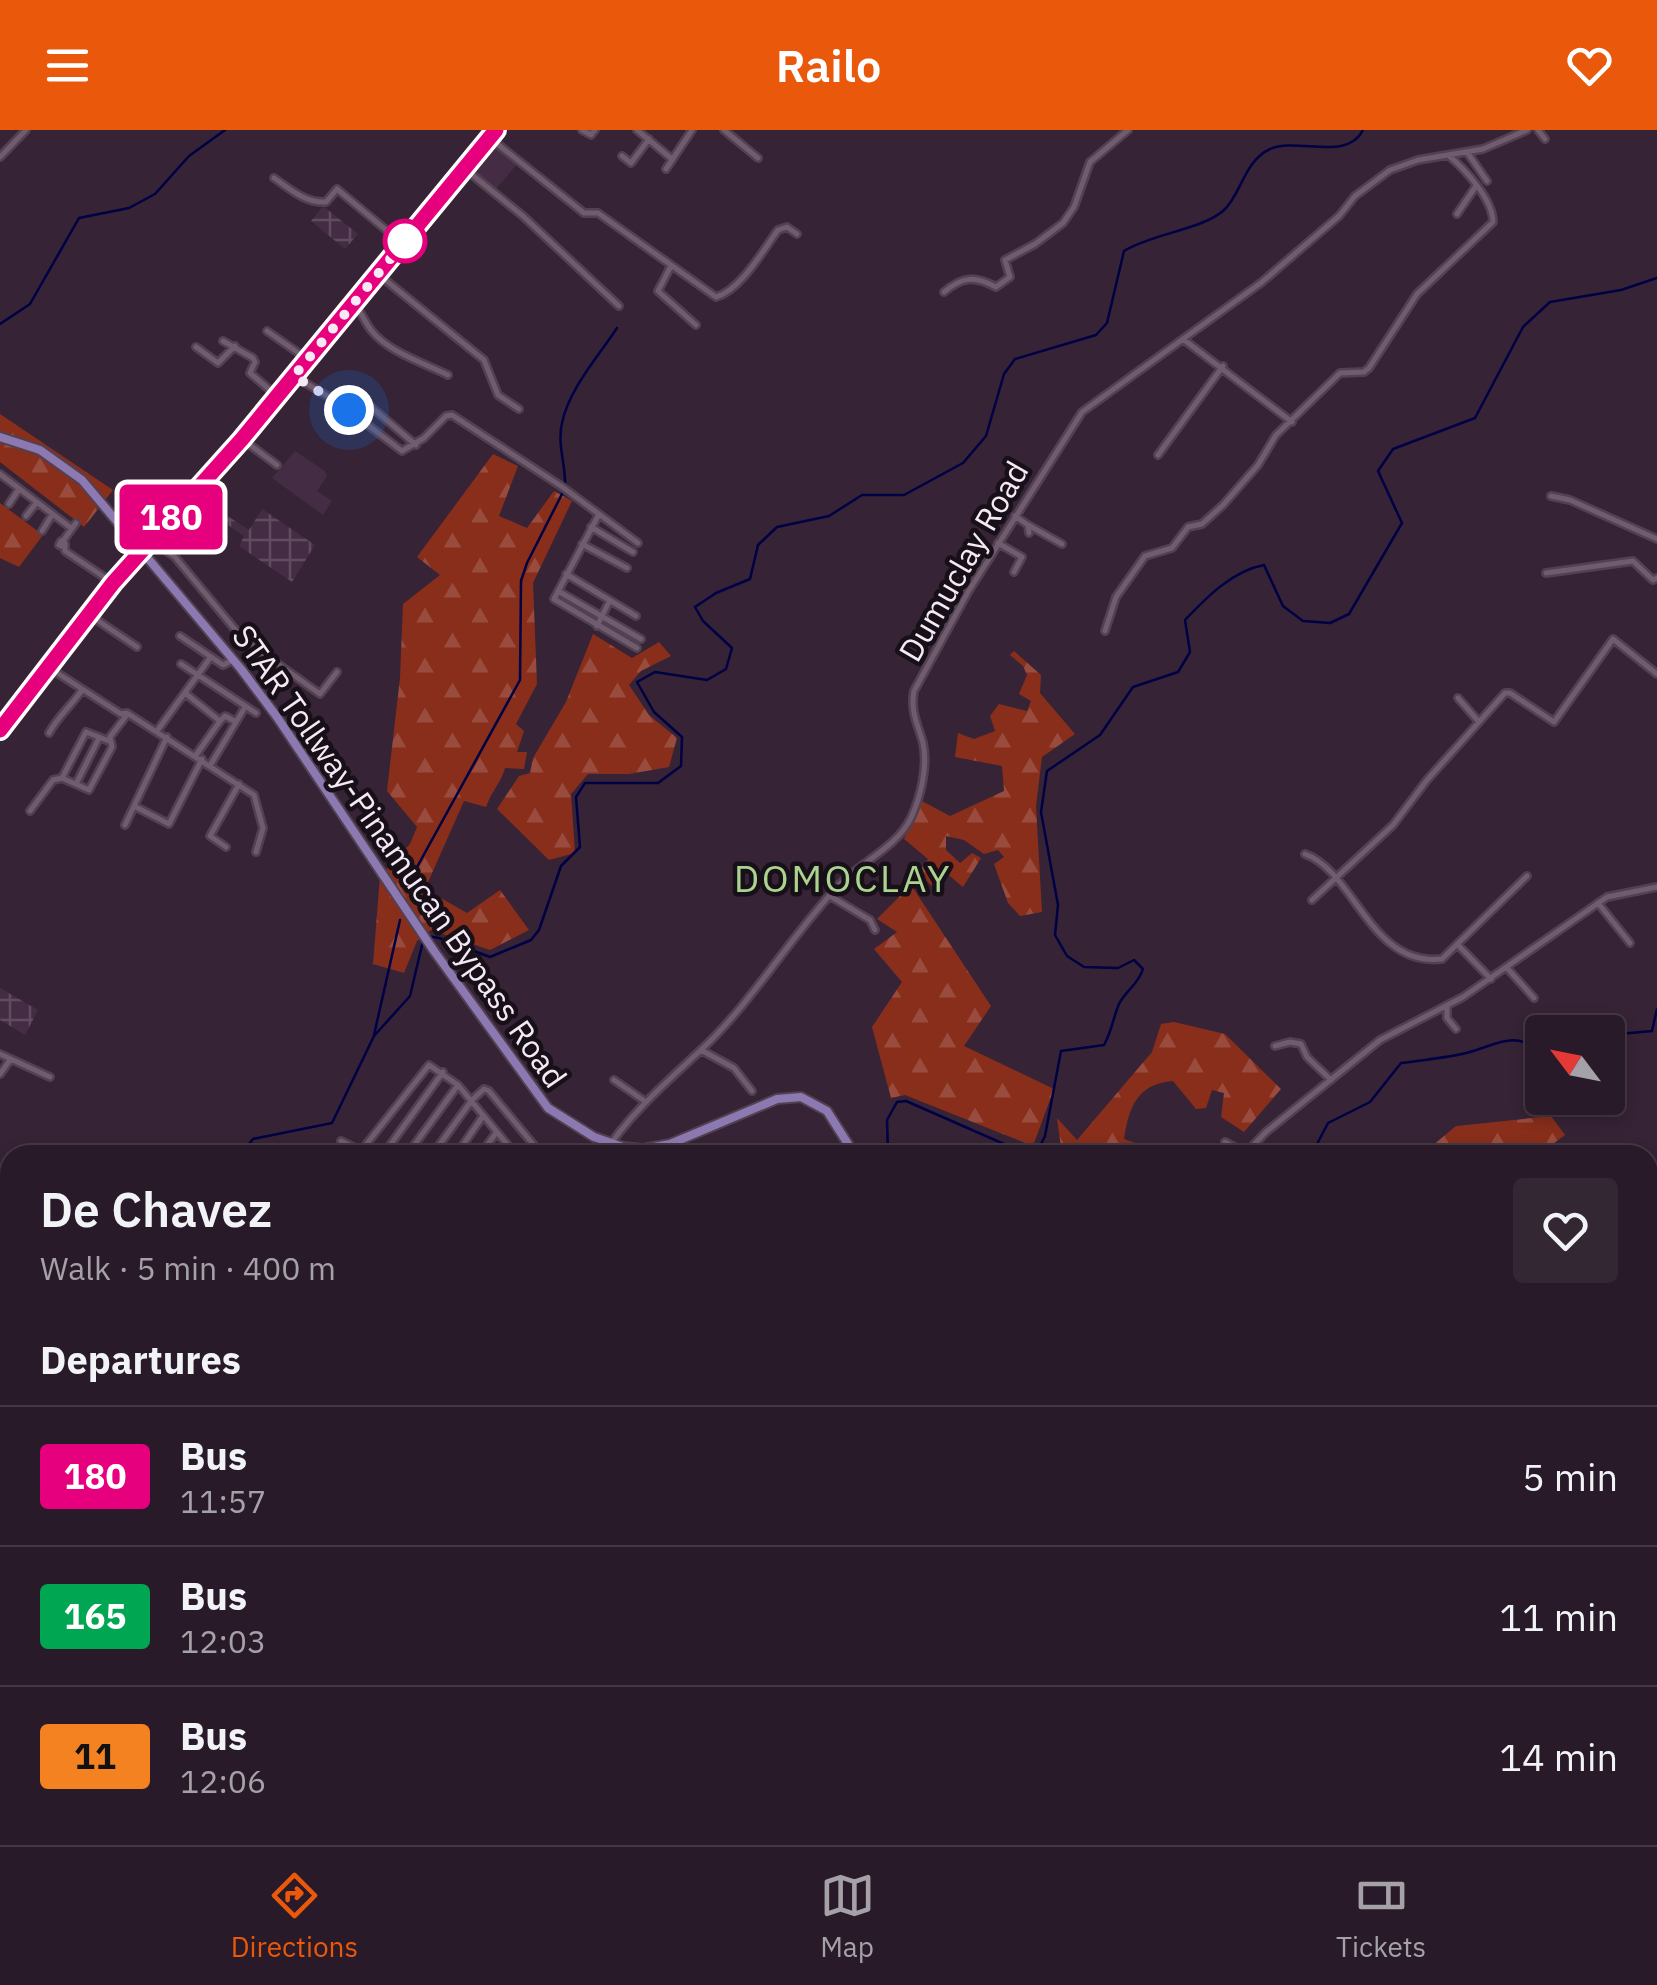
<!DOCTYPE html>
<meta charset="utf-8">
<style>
body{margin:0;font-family:"IBM Plex Sans",sans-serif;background:#342734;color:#f1f3f6;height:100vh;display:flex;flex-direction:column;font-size:38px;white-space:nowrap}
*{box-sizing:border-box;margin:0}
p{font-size:32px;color:#a5a1a8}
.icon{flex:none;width:55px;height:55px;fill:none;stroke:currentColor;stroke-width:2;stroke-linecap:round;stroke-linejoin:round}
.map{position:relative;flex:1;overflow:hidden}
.sheet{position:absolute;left:0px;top:1015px;width:1658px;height:700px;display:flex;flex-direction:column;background:#281a28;border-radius:30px 30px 0 0;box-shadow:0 5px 15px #0003,0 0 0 2px #443845}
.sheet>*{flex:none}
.badge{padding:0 20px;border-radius:8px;font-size:35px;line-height:65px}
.needle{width:65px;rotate:302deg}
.buttons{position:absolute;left:1525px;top:885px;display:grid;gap:20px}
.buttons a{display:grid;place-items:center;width:100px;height:100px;border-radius:10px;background:#281a28;box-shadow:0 5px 15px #0003,0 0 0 2px #443845;font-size:50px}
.you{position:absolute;width:50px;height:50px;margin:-25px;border:8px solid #fff;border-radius:50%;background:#1a73e8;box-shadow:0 0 0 15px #1a73e833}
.map>.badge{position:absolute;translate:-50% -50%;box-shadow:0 0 0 5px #fff}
h2{padding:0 40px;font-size:38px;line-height:90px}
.round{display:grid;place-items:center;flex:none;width:105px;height:105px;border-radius:10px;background:#342734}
.overview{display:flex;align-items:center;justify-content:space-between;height:170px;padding:0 40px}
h1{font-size:48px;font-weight:600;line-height:75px}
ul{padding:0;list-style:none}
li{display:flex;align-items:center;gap:30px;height:140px;padding:0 40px;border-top:2px solid #443845}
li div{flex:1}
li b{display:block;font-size:38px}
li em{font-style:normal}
li .badge{min-width:110px;font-weight:700;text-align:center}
header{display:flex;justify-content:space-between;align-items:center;height:130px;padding:0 40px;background:#ea580c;color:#fff;font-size:45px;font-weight:600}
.tabs{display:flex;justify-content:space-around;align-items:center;height:140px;border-top:2px solid #443845;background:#281a28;font-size:28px;color:#a5a1a8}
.tabs a{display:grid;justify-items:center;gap:5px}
.tabs .selected{color:#ea580c}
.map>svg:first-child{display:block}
.built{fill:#442d44}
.industrial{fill:url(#industrial-grid)}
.forest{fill:url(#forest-firs)}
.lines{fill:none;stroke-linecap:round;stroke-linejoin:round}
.stream{stroke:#004;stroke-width:2.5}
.minor-casing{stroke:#514151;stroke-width:10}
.major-casing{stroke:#514151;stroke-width:12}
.minor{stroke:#705b6f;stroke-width:5}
.major{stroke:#8d79b1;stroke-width:8}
.line-casing{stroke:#fff;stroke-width:22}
.line{stroke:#e6007e;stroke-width:15}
.walk{stroke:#f5e9f5;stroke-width:10;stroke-dasharray:0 18}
.stop-dot{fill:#fff;stroke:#e6007e;stroke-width:5}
.labels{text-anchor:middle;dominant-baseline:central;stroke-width:9;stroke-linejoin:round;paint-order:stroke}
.street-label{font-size:32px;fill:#f5e9f5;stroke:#181018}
.quarter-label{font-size:38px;letter-spacing:2.5px;fill:#abd38f;stroke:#181018}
</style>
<header><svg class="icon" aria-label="menu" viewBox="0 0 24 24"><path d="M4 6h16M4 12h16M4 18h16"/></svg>Railo<svg class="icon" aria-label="heart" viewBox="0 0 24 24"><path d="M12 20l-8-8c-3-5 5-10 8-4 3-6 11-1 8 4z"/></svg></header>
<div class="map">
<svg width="1657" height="1715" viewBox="0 0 1657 1715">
<defs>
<pattern id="industrial-grid" width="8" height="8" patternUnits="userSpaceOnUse" patternTransform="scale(2.5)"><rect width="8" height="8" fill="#442d44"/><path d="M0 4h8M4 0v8" fill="none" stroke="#604b60"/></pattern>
<pattern id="forest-firs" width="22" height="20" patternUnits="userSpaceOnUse" patternTransform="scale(2.5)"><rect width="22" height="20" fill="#882e1b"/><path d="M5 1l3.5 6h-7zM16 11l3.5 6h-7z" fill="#994c3d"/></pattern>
</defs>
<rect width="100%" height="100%" fill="#362335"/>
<!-- built -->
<path class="built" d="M493 13 518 33 495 60 469 41Z
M295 321 325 341 327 346 317 361 332 371 323 385 272 348Z"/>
<!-- industrial -->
<path class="industrial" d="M323 76 358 104 345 119 311 91Z
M197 366 249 400 262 379 315 415 292 452 239 416 244 406 193 371Z
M0 858 38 880 25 905 0 890Z"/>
<!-- forest -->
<path class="forest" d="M0 284 113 360 84 397 0 332Z
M493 324 518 336 499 386 527 398 554 361 572 371 533 453 537 554 516 594 524 601 517 622H527L524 639 505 638C501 653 492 660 486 677L464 671 425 759 467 783 500 760 529 800 490 820 431 800 417 811 404 843 373 834 380 746 410 714 417 697 387 661 400 548 403 474 440 445 417 427Z
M0 373 43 405 19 437 0 428Z
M593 504 632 528 659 512 671 526 641 541 629 555 649 585 677 608 669 637 629 644H588L571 664 575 723 549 730 497 679 519 646 530 643 533 628 566 572Z
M1014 521 1041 545 1040 563 1075 604 1042 627 1036 676 1042 782 1020 786 1008 773 994 734 1004 727 998 720 984 724 964 710 946 706V720L960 733 972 723 981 728 963 757 945 742 934 758 918 743 928 729 904 709 922 671 950 686 1004 661 1002 636 955 627 958 603 974 609 995 601 990 586 999 574 1027 581 1031 571 1019 564 1027 545 1023 536 1010 525Z
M911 755 991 876 964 916 1054 959 1033 1016 905 965 891 968 872 897 902 852 874 819 897 802 877 789Z
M1174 892 1225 904 1281 959 1244 1002 1221 987 1224 963 1212 960 1206 978 1196 979 1173 951C1137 954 1129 977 1124 1009L1161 1022 1159 1025H1062L1057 988 1077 1010 1152 922 1161 894Z
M1551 986 1565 1005 1538 1025H1421L1456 996Z
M1452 1705H1526L1525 1715H1458Z"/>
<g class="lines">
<!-- stream -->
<path class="stream" d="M0 194 30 174 79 88 129 78 155 64 189 26 225 0
M565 356C566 335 557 315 562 293 569 259 598 227 617 198
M406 757 520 550 521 451 527 433 563 362
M427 806 439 808 490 827 531 810 539 800 561 736 580 717 576 667 585 653H658L681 636 682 607 654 582 637 552 655 542 707 550 726 539 732 518 703 491 695 477 716 463 750 449 758 415 777 397 829 386 862 365H904L963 333 986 306 1004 244 1015 229 1096 205 1107 193 1124 121C1151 104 1204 99 1224 80 1241 65 1244 31 1270 19 1298 7 1347 32 1363 0
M374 905 400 790
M1608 905 1652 901 1657 879
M240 1025 253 1009 332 993 374 906 410 866 423 811
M888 1025 887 990 897 972 906 971 1020 1021 1036 1024 1045 1006 1061 921 1104 915C1112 901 1113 888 1119 874 1126 860 1138 855 1143 839L1134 830 1118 838 1084 837 1067 826 1055 805 1058 775 1041 682 1047 641 1100 605 1133 557 1178 542 1190 522 1185 490C1207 467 1232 441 1264 435L1283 476 1303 491 1330 493 1349 484 1402 393 1378 341 1393 319 1475 288 1523 197 1550 172 1621 160 1657 148
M1322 1025 1316 1016 1328 993 1370 972 1401 933C1423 930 1445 928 1466 923 1498 915 1511 900 1542 921
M1648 1094 1657 1084
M0 1571 10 1572
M425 1705 438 1715
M1087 1705 1088 1715
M379 1715 380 1709 388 1705
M532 1715 539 1705
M690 1715 700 1705"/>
<defs>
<path id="minor" d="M582 0 591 5 595 0
M637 0 672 29
M724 0 758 28
M1538 0 1545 9
M490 8 584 83H598L716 167C741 160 763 120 778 100L787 97 797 104
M1467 22 1487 51
M622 26 631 33 649 9
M0 27 26 0
M465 39 523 86 619 176
M666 39 692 0
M274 48C290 59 305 73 326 72L337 59 403 114
M1457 84 1476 56
M671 136 658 161 696 195
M378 144 484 230 498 265 519 279
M944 162C963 146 975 146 996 157L1010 147 1005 130 1035 114 1063 93 1074 77 1090 32 1128 0
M353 173C362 182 364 191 371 200 388 222 424 233 448 245
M267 201 307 229
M1183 209 1292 292
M223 211 253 228 255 232 250 243 277 266
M196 217 218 233 235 216
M294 246 339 273 402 321 424 308 446 286 452 285 561 356 638 413
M349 280 370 276 416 315
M242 309 277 335
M1158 325 1223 236
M0 344 71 398
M1551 366 1570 370 1657 409
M9 374 19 359
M26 386 37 372
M598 386 554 469 637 518
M1015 386 1028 395 1029 403
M1028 395 1062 414
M591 397 633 422
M42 401 52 385
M63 411 76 393
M152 411 175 427 243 509 320 564 337 542
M998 413 1022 427 1014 442
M582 414 627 438
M64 417 59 415 61 411 65 413V421L113 453
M1546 443 1633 431 1653 450 1657 448
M566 444 636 486
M558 461 641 509
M88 484 137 517
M597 496 609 472
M1105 501 1116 467 1145 426 1172 418 1188 397 1202 394 1223 375 1258 335 1276 305 1340 243 1364 242 1369 238 1417 164 1493 92C1493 70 1466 40 1448 25
M180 506 223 535 233 530
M181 534 256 583
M48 537 121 584 127 583 254 665 263 698 256 722
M185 563 220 591 196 625
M1458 568 1479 592
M220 591 225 586 236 592
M157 601 210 528
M49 603C59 585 71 576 82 560
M211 634 245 577
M62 648 86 602 109 611
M76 654 99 608
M134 676 169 694 202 629
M30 681 53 650 62 648 89 660 112 617 110 607 126 586
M125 695 167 607
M226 717 210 706 239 654
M1305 724C1355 742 1370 837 1442 829L1527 746
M830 766 870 790 875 800
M1312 770 1393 695 1427 650 1505 563H1510L1554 592 1613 509 1657 544
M1598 773 1630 813
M1457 814 1491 849
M1507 838 1534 868
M1447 877V888L1456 899
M1275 916 1290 912 1301 914 1307 927 1331 950
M701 920 734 938 752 961
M0 924 50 947
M0 944 10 930
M614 950 646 972
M341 1011 369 1025
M1225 1012 1245 1023
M361 1021 429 935 458 955 516 1025
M276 1025 297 1022 318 1025
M383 1025 443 942
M407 1025 458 955
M432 1025 472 970 484 959 489 961 542 1025
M456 1025 483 986
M480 1025 496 1003
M603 1025C630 983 666 953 702 919 753 871 790 807 839 755 861 732 897 717 911 688 921 666 928 636 923 613 918 595 910 581 914 561L968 462 1082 282 1262 152 1339 86 1355 66 1390 40 1418 30 1483 19 1527 0
M1244 1025 1266 1002 1380 910 1463 867 1607 767 1657 757
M0 1096 10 1105
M0 1137 10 1121
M0 1159 10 1166
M0 1190 10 1197
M0 1225 10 1209
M0 1273 10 1257
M2 1315 10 1301
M1648 1335 1657 1341
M0 1337H10
M0 1360 10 1361
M0 1397 10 1382
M0 1439 10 1424
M0 1481 10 1467
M0 1523 10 1508
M0 1536H10
M1648 1620 1657 1613
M1648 1668 1657 1672
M831 1706 850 1715
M843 1706 850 1715
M222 1715 230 1705
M888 1715 896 1705
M1626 1715 1627 1705"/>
<path id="major" d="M0 307 40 320 82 350 241 539 277 587 434 821 548 978 594 1007 623 1017 643 1019 670 1014 777 969 801 967 827 981 855 1025
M0 600 113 453 263 284 496 0
M796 1705 798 1715"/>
</defs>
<!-- minor casing -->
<use href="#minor" class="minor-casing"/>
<!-- major casing -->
<use href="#major" class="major-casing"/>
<!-- minor -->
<use href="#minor" class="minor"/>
<!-- major -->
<use href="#major" class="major"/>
</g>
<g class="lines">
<defs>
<path id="line" d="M0 600 113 453 242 309 496 0"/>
</defs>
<!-- line casing -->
<use href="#line" class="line-casing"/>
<!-- line -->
<use href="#line" class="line"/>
<!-- walk -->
<path class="walk" d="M349 280 294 246 405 111"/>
</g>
<!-- markers -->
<circle class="stop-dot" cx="405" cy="111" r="20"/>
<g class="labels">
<!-- street labels -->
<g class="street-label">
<text transform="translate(963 431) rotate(-60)">Dumuclay Road</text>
<text transform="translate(400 726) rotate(55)">STAR Tollway-Pinamucan Bypass Road</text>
</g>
<!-- quarter labels -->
<g class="quarter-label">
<text x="843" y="747">DOMOCLAY</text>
</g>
</g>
</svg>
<div class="buttons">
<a><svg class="needle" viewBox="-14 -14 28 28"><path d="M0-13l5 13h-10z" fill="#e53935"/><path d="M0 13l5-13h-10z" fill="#a5a1a8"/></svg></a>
</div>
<div class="you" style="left:349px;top:280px"></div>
<b class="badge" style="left:171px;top:387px;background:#e6007e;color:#fff">180</b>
<section class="sheet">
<div class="overview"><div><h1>De Chavez</h1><p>Walk · 5 min · 400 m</p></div><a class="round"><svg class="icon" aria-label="heart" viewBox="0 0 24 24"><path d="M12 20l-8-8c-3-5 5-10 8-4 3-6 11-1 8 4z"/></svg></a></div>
<h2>Departures</h2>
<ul>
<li><span class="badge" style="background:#e6007e;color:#fff">180</span><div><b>Bus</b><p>11:57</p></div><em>5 min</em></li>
<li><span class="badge" style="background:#00a651;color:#fff">165</span><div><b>Bus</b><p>12:03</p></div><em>11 min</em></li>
<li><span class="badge" style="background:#f58220;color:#111">11</span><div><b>Bus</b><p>12:06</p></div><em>14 min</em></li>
</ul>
</section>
</div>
<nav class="tabs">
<a class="selected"><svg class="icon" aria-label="directions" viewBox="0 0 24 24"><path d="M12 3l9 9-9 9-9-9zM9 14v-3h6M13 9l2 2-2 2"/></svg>Directions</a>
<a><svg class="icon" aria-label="map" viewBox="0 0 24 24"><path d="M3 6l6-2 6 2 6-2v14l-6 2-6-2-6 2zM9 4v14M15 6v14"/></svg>Map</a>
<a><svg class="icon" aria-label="tickets" viewBox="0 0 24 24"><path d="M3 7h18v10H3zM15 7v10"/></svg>Tickets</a>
</nav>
